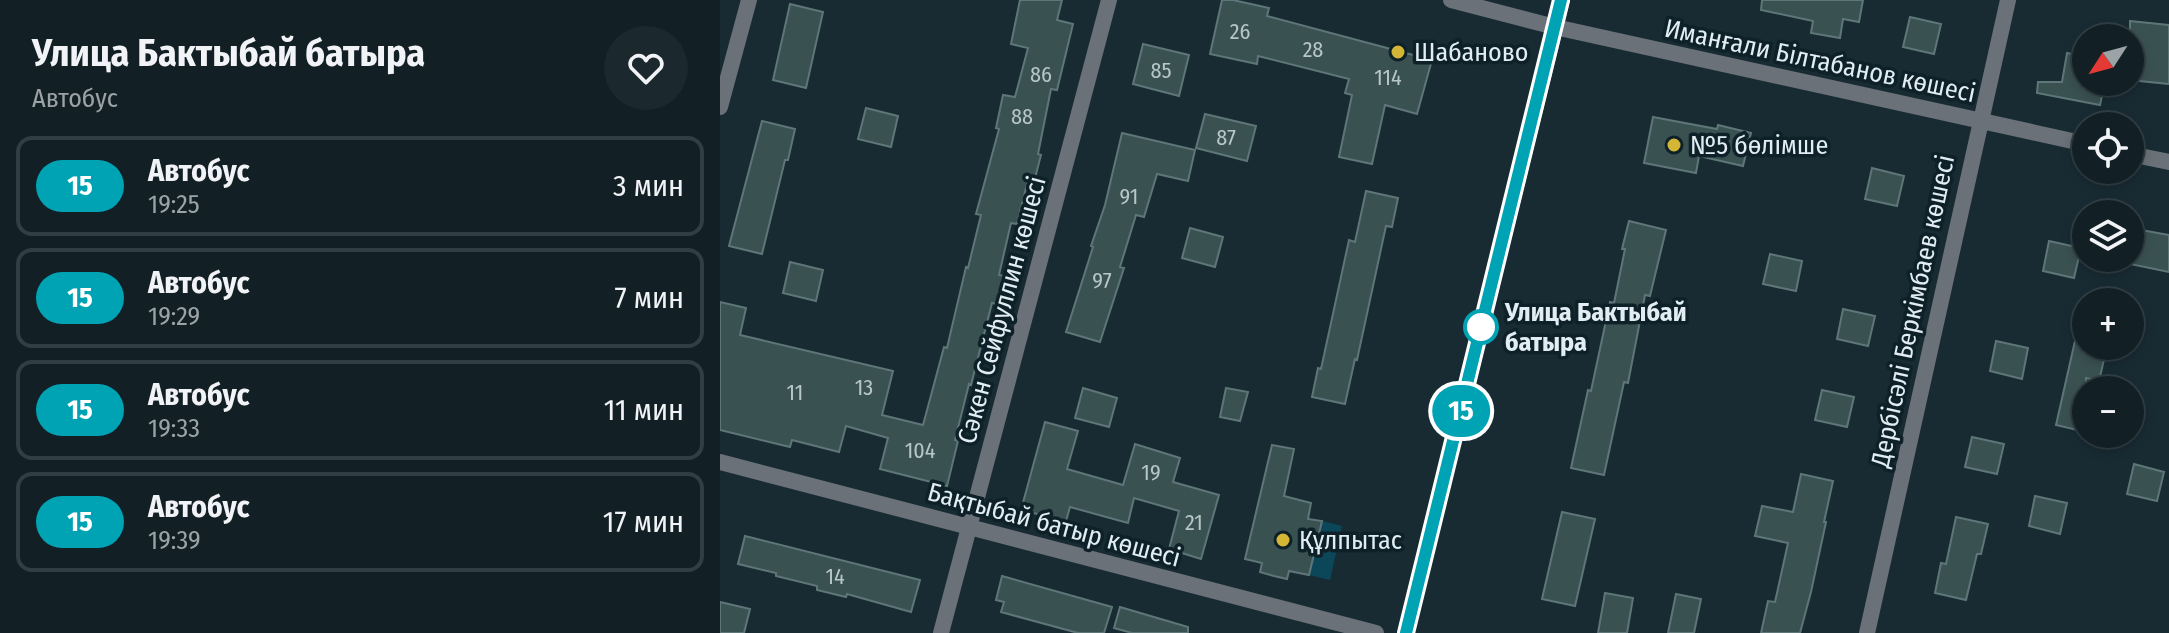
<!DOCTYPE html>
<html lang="ru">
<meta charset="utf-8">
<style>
body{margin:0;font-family:"Fira Sans Condensed",sans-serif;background:#1b282e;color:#f1f3f6;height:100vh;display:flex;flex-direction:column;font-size:30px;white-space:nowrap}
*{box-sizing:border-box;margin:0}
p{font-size:26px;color:#9ca3a7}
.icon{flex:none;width:44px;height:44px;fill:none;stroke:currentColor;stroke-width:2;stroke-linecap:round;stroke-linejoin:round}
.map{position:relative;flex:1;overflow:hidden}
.drawer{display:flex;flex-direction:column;background:#122026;width:720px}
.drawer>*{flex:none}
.badge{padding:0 16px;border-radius:26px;font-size:28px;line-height:52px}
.needle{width:52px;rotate:234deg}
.controls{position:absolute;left:1352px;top:24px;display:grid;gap:16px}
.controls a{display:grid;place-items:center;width:72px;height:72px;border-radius:50%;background:#122026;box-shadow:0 4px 12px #0003,0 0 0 2px #313e43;font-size:40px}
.map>.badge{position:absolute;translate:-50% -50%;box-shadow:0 0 0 4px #fff}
.round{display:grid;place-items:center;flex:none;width:84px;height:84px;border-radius:42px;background:#1b282e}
.summary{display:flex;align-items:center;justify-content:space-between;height:136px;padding:0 32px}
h1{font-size:38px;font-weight:700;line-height:60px}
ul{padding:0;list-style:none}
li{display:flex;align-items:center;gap:24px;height:100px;margin:0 16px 12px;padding:0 16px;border:4px solid #313e43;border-radius:16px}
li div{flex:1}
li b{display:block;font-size:30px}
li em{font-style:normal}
li .badge{min-width:88px;font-weight:700;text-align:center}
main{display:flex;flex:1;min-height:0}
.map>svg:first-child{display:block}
.green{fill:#0b4759}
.building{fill:#3a5152;stroke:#5e7677;stroke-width:2}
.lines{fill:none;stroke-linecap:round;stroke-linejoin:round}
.minor{stroke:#6b7178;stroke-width:16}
.secondary{stroke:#909aa5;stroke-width:16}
.line-casing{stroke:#fff;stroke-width:18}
.line{stroke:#00a3b4;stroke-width:12}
.poi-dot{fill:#d3b635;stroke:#0e2129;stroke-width:3}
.stop-dot{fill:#fff;stroke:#00a3b4;stroke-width:4}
.labels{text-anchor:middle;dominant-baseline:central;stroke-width:7;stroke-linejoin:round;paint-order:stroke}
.number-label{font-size:22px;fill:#b7c6ca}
.poi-label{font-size:26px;fill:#e1edf2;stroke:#0e2129;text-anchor:start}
.street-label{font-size:26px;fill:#e1edf2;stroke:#0e2129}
.stop-label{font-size:26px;font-weight:bold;fill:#e1edf2;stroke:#0e2129;text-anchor:start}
</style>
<main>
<section class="drawer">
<div class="summary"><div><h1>Улица Бактыбай батыра</h1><p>Автобус</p></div><a class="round"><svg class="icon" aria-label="heart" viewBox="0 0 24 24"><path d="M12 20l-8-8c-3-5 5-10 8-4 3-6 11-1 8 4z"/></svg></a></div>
<ul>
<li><span class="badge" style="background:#00a3b4;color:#fff">15</span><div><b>Автобус</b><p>19:25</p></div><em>3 мин</em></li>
<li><span class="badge" style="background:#00a3b4;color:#fff">15</span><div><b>Автобус</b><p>19:29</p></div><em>7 мин</em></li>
<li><span class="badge" style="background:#00a3b4;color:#fff">15</span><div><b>Автобус</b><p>19:33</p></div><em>11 мин</em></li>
<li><span class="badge" style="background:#00a3b4;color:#fff">15</span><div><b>Автобус</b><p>19:39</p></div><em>17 мин</em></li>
</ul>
</section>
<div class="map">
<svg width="1449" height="633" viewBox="0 0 1449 633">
<rect width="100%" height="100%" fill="#182b33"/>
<!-- green -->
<path class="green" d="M602 521 622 526 610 580 589 575Z"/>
<!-- building -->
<path class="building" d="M300 0H342L337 20 353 24 337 90 331 89 318 154 321 155 314 182 308 180 297 224 291 223 279 275 285 276 278 304 272 303 251 385 249 384 235 440 238 441 227 486 160 469 168 438 126 426 119 452 72 440 70 447 0 430V302L26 308 20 335 173 371 162 415 203 425 224 347 227 348 246 267 248 268 261 215 256 214 279 129 276 128 283 95 295 97 308 48 291 44Z
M502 0H513L549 8 547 16 712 60 697 114 665 105 652 164 619 157 632 95 625 93 629 79 538 56 537 64 490 54Z
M1042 0H1143L1139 22 1123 19 1120 38 1091 33 1093 21 1041 10Z
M70 4 103 12 86 88 53 80Z
M1190 17 1221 24 1214 54 1183 47Z
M1410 21 1449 25V84L1410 80Z
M423 44 469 55 459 96 413 84Z
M1347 53 1366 56V82H1385L1380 105 1317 93 1318 82H1342Z
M146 108 178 116 171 147 138 139Z
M485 114 536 126 527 161 476 148Z
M933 117 997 129 998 125 1031 133 1023 166 979 156 976 173 924 163Z
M42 121 75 129 68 160H65L42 254 9 246Z
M402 133 475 150 468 181 437 174 424 217 416 215 400 267 404 268 380 342 346 332 373 247 371 246 385 205Z
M1152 168 1184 176 1177 206 1145 199Z
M646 191 678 198 672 227 666 226 637 360 635 359 625 404 592 397 598 368 601 369 629 240 635 242Z
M909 221 946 230 930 296 925 295 908 383 904 382 884 475 851 468 868 390 871 391 890 302 894 303 905 249H902Z
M470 228 503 237 495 267 462 258Z
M1410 228 1449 235V272L1410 264Z
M1329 241 1361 248 1354 278 1323 271Z
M1050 254 1082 261 1076 291 1043 284Z
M70 262 103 270 96 301 63 293Z
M1123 309 1155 316 1148 346 1117 339Z
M1357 332 1366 333V347L1386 351 1379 381 1366 378V432L1336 425Z
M1276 341 1308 348 1302 379 1270 371Z
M363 388 397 398 389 427 355 418Z
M506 388 528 392 520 421 500 417Z
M1102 390 1134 397 1127 427 1095 420Z
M325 422 358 431 347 469 403 485 415 444 460 458 453 482 499 495 481 559 449 549 459 511 414 498 408 523 350 507 346 521 301 510Z
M1252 437 1284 444 1277 474 1245 467Z
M552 445 574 449 564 496 591 503 588 519 602 521 589 575 569 571 567 579 554 576 540 572 542 563 525 559Z
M1414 464 1444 472 1437 501 1407 494Z
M1081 474 1113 481 1104 522H1106L1091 592 1080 633H1041L1048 601 1055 602 1068 543 1035 536 1042 506 1073 512Z
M1315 496 1347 503 1340 534 1309 526Z
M842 512 875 519 855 606 822 599Z
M1236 517 1268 524 1261 554H1257L1246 600 1215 593 1221 563 1226 564Z
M25 536 200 580 191 612 127 594 126 597 97 590V586L56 576V573L18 564Z
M282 576 392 607 384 633H358L281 612 284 602 276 600Z
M885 593 913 598 907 633H878Z
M956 594 981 599 974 633H948Z
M0 602 30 609 24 633H0Z
M400 607 468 627V633H412L394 628Z"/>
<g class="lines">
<!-- minor -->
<path class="minor" d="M731 0 835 27 1366 144
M0 107 29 0
M1410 154 1449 162
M0 462 656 633
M221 633 389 0
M1147 633 1288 0"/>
<!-- secondary -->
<path class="secondary" d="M686 633 842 0"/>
</g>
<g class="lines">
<defs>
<path id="line" d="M686 633 841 0"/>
</defs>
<!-- line casing -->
<use href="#line" class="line-casing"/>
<!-- line -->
<use href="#line" class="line"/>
</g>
<!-- markers -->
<g class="poi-dot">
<circle cx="678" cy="52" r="8"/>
<circle cx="954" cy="145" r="8"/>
<circle cx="563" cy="540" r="8"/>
</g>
<circle class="stop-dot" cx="761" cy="327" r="16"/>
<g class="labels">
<!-- number labels -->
<g class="number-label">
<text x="520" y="31">26</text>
<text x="593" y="49">28</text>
<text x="441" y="70">85</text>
<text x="321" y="74">86</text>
<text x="668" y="77">114</text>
<text x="302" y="116">88</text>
<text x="506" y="137">87</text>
<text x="409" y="196">91</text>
<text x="382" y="280">97</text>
<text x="144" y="387">13</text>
<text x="75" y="392">11</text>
<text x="200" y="450">104</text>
<text x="431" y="472">19</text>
<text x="474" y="522">21</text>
<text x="115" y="576">14</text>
</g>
<!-- poi labels -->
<g class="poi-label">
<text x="694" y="52">Шабаново</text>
<text x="970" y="145">№5 бөлімше</text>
<text x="579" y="540">Құлпытас</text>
</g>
<!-- street labels -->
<g class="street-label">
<text transform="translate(1100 61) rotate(12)">Иманғали Білтабанов көшесі</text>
<text transform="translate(282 310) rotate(-75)">Сәкен Сейфуллин көшесі</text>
<text transform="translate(1193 311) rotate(-78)">Дербісәлі Беркімбаев көшесі</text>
<text transform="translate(334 525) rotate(15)">Бақтыбай батыр көшесі</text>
</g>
<!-- stop labels -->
<g class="stop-label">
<text x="785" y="312">Улица Бактыбай<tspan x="785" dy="30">батыра</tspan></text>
</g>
</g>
</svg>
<div class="controls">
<a><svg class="needle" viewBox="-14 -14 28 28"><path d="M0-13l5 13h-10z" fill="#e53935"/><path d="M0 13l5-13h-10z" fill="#9ca3a7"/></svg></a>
<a><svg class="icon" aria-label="locate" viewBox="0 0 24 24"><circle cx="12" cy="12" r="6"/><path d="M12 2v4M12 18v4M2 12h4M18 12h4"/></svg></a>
<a><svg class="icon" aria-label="layers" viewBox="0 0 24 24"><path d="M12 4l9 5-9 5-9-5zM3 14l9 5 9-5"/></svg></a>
<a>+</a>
<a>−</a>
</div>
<b class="badge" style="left:741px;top:411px;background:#00a3b4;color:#fff">15</b>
</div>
</main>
